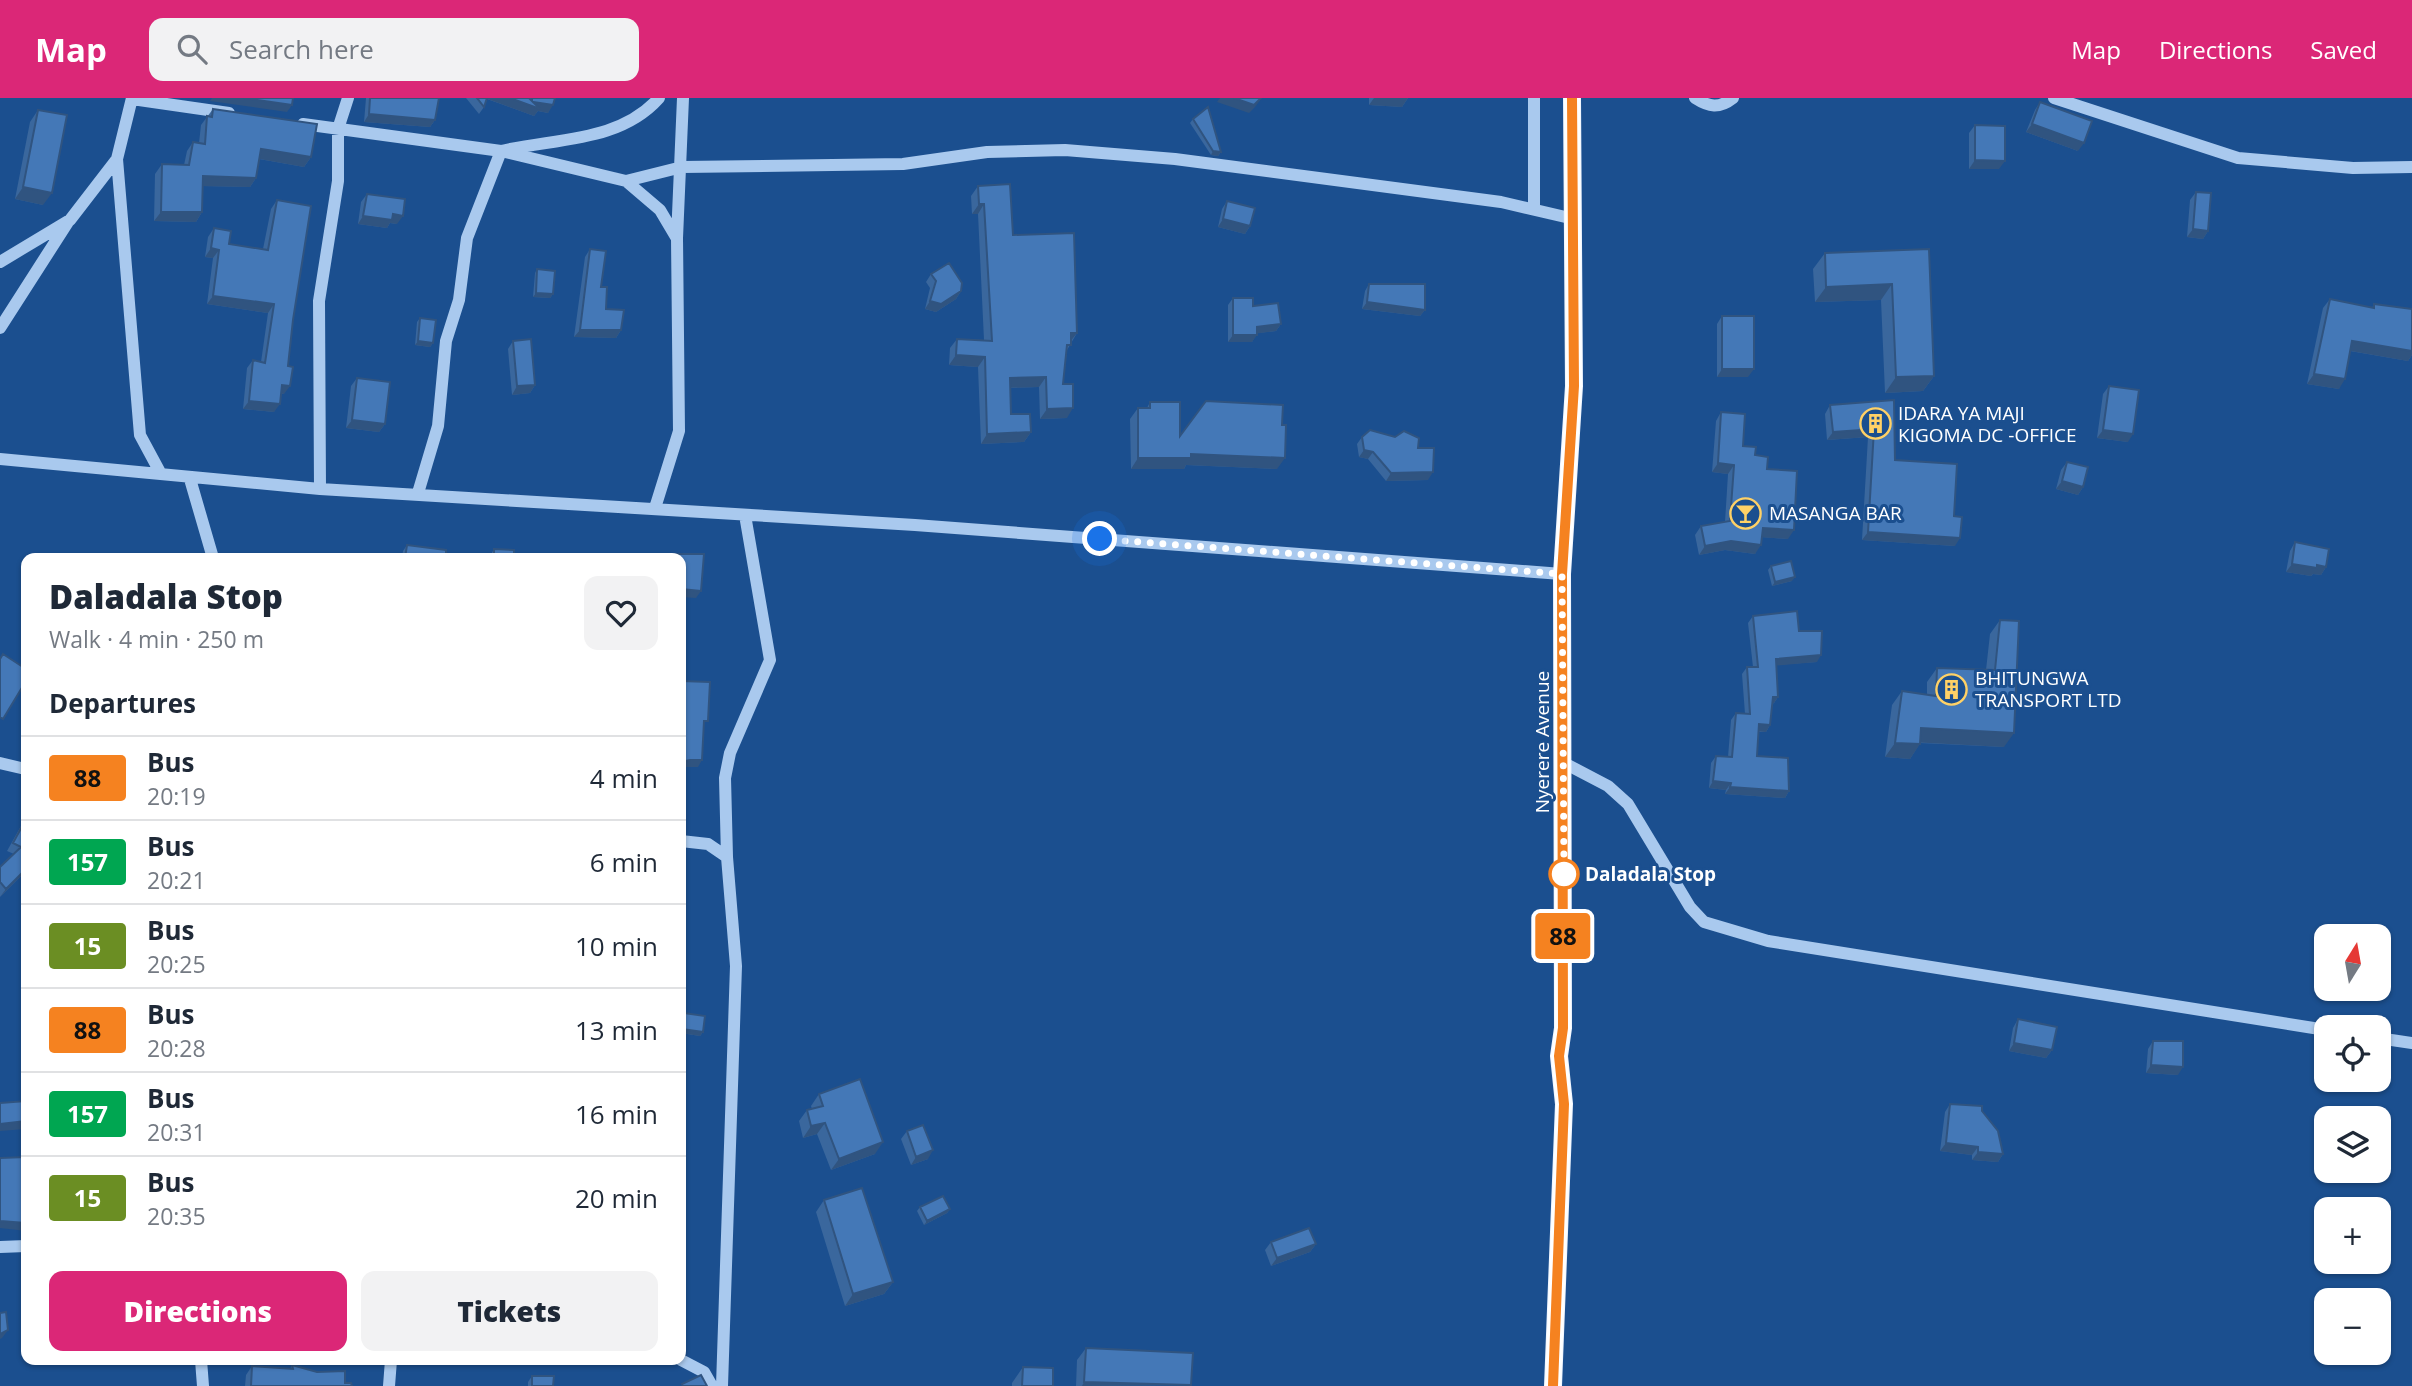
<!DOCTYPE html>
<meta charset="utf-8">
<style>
body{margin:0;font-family:"Open Sans",sans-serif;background:#f2f2f3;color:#1f2937;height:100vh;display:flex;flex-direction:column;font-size:26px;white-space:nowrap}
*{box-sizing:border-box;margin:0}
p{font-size:23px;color:#747a83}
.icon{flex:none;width:38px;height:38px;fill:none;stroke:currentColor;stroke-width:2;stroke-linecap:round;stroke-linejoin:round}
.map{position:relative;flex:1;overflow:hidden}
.side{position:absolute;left:21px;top:455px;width:665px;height:812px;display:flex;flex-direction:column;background:#fff;border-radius:14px;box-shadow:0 2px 5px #0004}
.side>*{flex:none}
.badge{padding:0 14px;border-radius:5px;font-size:24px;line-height:46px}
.needle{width:46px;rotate:11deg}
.controls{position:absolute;left:2314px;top:826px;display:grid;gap:14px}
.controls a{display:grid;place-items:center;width:77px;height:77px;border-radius:14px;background:#fff;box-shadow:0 2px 5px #0004;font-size:35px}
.you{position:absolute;width:35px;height:35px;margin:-18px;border:5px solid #fff;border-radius:50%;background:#1a73e8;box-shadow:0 0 0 10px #1a73e833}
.map>.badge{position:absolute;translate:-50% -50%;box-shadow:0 0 0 4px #fff}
h2{padding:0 28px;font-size:26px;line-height:63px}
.round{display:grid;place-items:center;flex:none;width:74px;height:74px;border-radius:14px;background:#f2f2f3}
.overview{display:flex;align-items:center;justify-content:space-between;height:119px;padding:0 28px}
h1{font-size:33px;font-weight:800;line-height:52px}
.primary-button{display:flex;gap:14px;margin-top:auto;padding:14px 28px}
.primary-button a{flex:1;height:80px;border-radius:14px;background:#db2777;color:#fff;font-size:28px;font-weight:800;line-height:80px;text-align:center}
.primary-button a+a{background:#f2f2f3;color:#1f2937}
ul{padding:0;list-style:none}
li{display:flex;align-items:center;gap:21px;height:84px;padding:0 28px;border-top:2px solid #e0e1e3}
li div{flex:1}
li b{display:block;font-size:26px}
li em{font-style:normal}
li .badge{min-width:77px;font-weight:700;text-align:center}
header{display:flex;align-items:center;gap:42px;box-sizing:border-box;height:98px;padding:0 35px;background:#db2777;color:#fff}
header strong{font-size:33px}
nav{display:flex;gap:38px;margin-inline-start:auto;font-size:24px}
.search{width:490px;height:63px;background:#f2f2f3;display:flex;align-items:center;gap:18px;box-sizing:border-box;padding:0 24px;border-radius:14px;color:#747a83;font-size:26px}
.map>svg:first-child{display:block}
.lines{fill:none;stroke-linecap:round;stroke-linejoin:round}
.minor{stroke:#a9c9ee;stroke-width:12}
.major{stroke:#f0f6ff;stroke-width:18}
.wall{fill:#3a679d}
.shaded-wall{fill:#305480}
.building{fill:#4478b7;stroke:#305480;stroke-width:2}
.line-casing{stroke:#fff;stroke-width:16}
.line{stroke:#f58220;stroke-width:10}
.walk{stroke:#fff;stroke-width:7;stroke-dasharray:0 12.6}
.stop-dot{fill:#fff;stroke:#f58220;stroke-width:3.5}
.labels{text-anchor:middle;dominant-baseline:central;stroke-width:6;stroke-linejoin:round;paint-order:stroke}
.poi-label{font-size:19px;fill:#fff;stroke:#1b4f8f;text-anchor:start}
.street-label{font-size:19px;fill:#fff;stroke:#1b4f8f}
.stop-label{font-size:19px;font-weight:bold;fill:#fff;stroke:#1b4f8f;text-anchor:start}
</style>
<header>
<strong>Map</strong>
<div class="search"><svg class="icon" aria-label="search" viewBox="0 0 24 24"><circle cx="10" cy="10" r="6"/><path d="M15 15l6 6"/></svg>Search here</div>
<nav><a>Map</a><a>Directions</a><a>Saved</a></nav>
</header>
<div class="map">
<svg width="2412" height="1288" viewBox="0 0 2412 1288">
<rect width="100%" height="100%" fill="#1b4f8f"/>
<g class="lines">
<!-- minor -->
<path class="minor" d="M1534 0V111
M1695 0C1709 9 1719 11 1733 0
M2054 0 2238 60 2353 70 2412 69
M132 1 229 15
M303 26 501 53 626 83 682 69 903 66 987 54 1065 52 1175 61 1501 104 1574 121
M117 61 140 337 161 376
M626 83 660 112 676 139
M0 164 70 122 117 61 132 0
M0 230 68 124
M0 361 320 391 915 427 1562 476
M190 381 213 460
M320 391 319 203 338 83V31L348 0
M418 395 438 328 446 243 459 202 467 140 501 53C554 40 619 45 659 0
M655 410 679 333 677 140 683 0
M0 665 21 670
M1564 665 1608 688 1628 706 1690 809 1704 824 1768 843 2326 932
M681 743 708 746 727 759
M2378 940 2412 945
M0 1149 26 1148
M201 1262 203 1288
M681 1262 704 1274 712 1288
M389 1288 391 1262
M722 1288 736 868 727 759 725 680 730 655 770 562 745 417"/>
<!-- major -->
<path class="major" d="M1553 1288 1564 1006 1559 958 1563 930 1562 476 1574 288 1572 0"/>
</g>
<!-- wall -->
<path class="wall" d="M366 0H439L435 22 430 29 364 24Z
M466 0H555L548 15 538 13 534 18 487 1 484 9 479 16Z
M1369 0H1408L1402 9 1369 7Z
M2040 4 2078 53 2026 34 2035 12Z
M213 11 311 59 304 69 259 61 256 80 250 89 203 88 202 114 196 124 154 123 155 76 162 66 184 67 187 53 193 44 199 45 201 27Z
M38 12 43 107 15 101 30 24Z
M1193 21 1221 54 1218 58 1211 57 1190 25Z
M1975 27 1999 71H1969V35Z
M978 88 1013 137 1077 235 1067 252 1063 286 1067 320 1040 321 1039 289 1011 290V316L1031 334 1024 344 981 346 978 269 949 267 950 250 957 241 984 242 978 116H972L971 98Z
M2196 94 2208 133 2203 141 2187 139 2190 102Z
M367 96 397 126 390 125 387 130 358 126 361 104Z
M277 102 293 222 284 296H281L274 314 243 311 247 270 253 262 261 264 268 215 207 206 213 160 205 159 208 139 214 130 229 146 263 151 271 111Z
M1227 103 1250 128 1245 136 1218 129 1222 111Z
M590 151 606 211 621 232 616 240 574 239 585 159Z
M1929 151 1934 278 1923 293 1885 295 1881 202 1815 204 1813 171 1825 155Z
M537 171 553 196 550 200 533 199 535 175Z
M931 176 961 193 956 201 936 214 925 211 930 190 926 184Z
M1369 186 1425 212 1420 218 1362 211 1365 193Z
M1233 200 1253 208 1281 226 1276 233 1257 235 1252 244H1228V207Z
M2330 201 2372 210 2374 206 2412 211V257L2408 263 2350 253 2339 291 2307 286 2323 210Z
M1722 218 1748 279H1717V226Z
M420 220 433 245 430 249 415 247 417 224Z
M513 243 535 287 530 295 512 297 508 251Z
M357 280 385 326 379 334 346 330 351 288Z
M2109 288 2128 344 2097 340 2103 296Z
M1894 302 1895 362 1955 448 1862 442 1868 339 1827 342 1825 316 1830 307Z
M1150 304 1180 338 1282 327 1277 371 1186 367 1184 371H1131L1130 321 1138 310H1147Z
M1721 314 1743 348 1755 357 1767 371 1788 441 1762 439 1755 456 1725 452 1699 457 1695 437 1701 428 1725 424 1728 376 1712 374 1716 323Z
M1362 339 1418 350 1428 382 1386 383 1368 361 1359 359 1357 346Z
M2067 364 2083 389 2078 397 2056 391 2061 372Z
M2295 444 2326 469 2321 477 2313 476 2311 478 2286 474 2290 453Z
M407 447 446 460H402L403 453Z
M494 451 514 460H489Z
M1771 468 1792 483 1772 488 1768 472Z
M1753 518 1799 533 1817 564 1776 567 1778 599 1774 605 1772 606 1770 627 1766 634H1758L1757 658 1789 693 1785 700 1725 696 1726 692 1709 690 1711 665 1716 658 1728 659 1731 622 1736 615 1745 616 1742 576 1747 569H1753L1748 525Z
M2000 522 2004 649 1920 645 1910 661 1885 659 1892 607 1902 593 1927 597V584L1937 570 1986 572 1990 536Z
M26 719V780L22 777 0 799V769L14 756 7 753Z
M684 915 703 934 700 938 681 935V919Z
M2018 921 2052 952 2046 960 2009 953 2013 930Z
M2153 943 2178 977 2146 975 2148 951Z
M819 996 875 1056 831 1072 817 1036 803 1040 799 1023 807 1012 812 1011 811 1008Z
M1950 1006 1982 1013 2003 1056 1998 1064 1972 1062V1057L1940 1053 1945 1014Z
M907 1033 928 1061 911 1067 901 1041Z
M824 1102 893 1184 884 1196 845 1208 816 1114Z
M920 1109 950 1111 947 1115 924 1127 917 1113Z
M1271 1144 1316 1146 1310 1154 1271 1168 1265 1152Z
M1086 1250 1191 1287 1076 1288 1077 1262Z
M292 1267 345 1285 352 1288H245L246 1277 252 1268 290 1271Z
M1023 1269 1053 1288H1012V1285Z
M532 1278 553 1288H528V1284Z"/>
<!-- shaded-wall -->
<path class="shaded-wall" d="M212 0H244L292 7 287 14 210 3Z
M485 0H510L553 7 548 15 538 13 534 18Z
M1220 0H1234L1261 1 1255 9 1249 15 1217 4Z
M1374 0H1408L1402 9 1369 7Z
M369 16 435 22 430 29 364 24Z
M2032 26 2084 45 2078 53 2026 34Z
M261 51 311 59 304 69 254 60Z
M1213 53 1221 54 1218 58 1211 57Z
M1975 62 2005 63 1999 71H1969Z
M203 78 256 80 250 89 196 88Z
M23 89 52 95 43 107 15 101Z
M979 106H984L978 116H972Z
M161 114H202L196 124 154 123Z
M393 116 403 118 397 126 390 125 387 130 358 126 363 118Z
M1223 121 1250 128 1245 136 1218 129Z
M2193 131 2208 133 2203 141 2187 139Z
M211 150 219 152 213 160 205 159Z
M1892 186 1881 202 1815 204 1826 189Z
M961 193 956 201 936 214 925 211 930 203Z
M536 195 553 196 550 200 533 199Z
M213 198 274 206 268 215 207 206Z
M1367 204 1425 212 1420 218 1362 211Z
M1281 226 1276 233 1252 236 1257 229Z
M580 232H621L616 240 574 239Z
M1071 235H1077L1070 244Z
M1233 237H1257L1252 244H1228Z
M418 243 433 245 430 249 415 247Z
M2352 243 2412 253V257L2408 263 2345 252Z
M956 257 985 259 978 269 949 267Z
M1722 271H1754L1748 279H1717Z
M2314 276 2345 281 2339 291 2307 286Z
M1934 278 1923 293 1885 295 1896 279Z
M1046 279 1039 289 1004 290 1010 280Z
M282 287 290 288 284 296 276 295Z
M535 287 530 295 512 297 517 288Z
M249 303 280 306 274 314 243 311Z
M1073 310 1067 320 1040 321 1047 311Z
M352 322 385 326 379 334 346 330Z
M1874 331 1868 339 1827 342 1833 334Z
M2103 332 2133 336 2128 344 2097 340Z
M1031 334 1024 344 981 346 987 336Z
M1364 352 1373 354 1368 361 1359 359Z
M1191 356 1285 360 1277 371 1186 367 1184 371H1131L1138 360Z
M1718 365 1734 367 1728 376 1712 374Z
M1433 374 1428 382 1386 383 1391 375Z
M2062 383 2083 389 2078 397 2056 391Z
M1763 430 1794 432 1788 441 1757 439Z
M1868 434 1960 440 1955 448 1862 442Z
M1731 443 1761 447 1755 456 1725 452 1699 457 1705 448Z
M2292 466 2317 467 2326 469 2321 477 2313 476 2311 478 2286 474Z
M1795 479 1792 483 1772 488 1775 484Z
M681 491 701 493 696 500 681 499Z
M1821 557 1817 564 1771 568 1776 561Z
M1773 599H1778L1774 605 1768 606Z
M1759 626 1770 627 1766 634 1754 633Z
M1921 630 2014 635 2004 649 1911 644Z
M1895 645 1920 646 1910 661 1885 659Z
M690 662H702L698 669H681V664Z
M1713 683 1731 685 1726 692 1709 690Z
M1730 689 1789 693 1785 700 1725 696Z
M26 771 22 777 0 799 6 791Z
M682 931 703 934 700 938 681 935Z
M2014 945 2052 952 2046 960 2009 953Z
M2151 967 2183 969 2178 977 2146 975Z
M26 1023V1031L0 1033V1026Z
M825 1025 817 1036 803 1040 811 1028Z
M883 1044 875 1056 831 1072 839 1061Z
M1946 1045 1978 1049 1972 1057 1940 1053Z
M933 1052 928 1061 911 1067 916 1059Z
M1978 1054 2003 1056 1998 1064 1972 1062Z
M950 1111 947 1115 924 1127 927 1123Z
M0 1123 26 1125V1133L0 1130Z
M1316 1146 1310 1154 1271 1168 1277 1160Z
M893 1184 884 1196 845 1208 853 1196Z
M8 1232 2 1240 0 1241V1236Z
M1084 1284 1191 1287 1082 1288Z"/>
<!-- building -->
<path class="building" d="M244 0H293L292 7Z
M370 0H439L435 22 369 16Z
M477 0H487L484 9Z
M510 0H529L532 3V0H555L553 7 533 4 540 11Z
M1234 0H1261L1254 7Z
M2040 4 2092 23 2084 45 2032 26Z
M1208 9 1221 54 1213 53 1193 21Z
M213 11 317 26 311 59 261 51 256 80 203 78 202 114H161L162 66 189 67 193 44 205 46 207 18 212 19Z
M38 12 67 17 52 95 23 89Z
M1975 27 2005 28V63L1975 62Z
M1010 86 1013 137 1074 135 1077 235H1071V247H1067L1063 286H1073V310L1047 311 1046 279 1010 280 1011 316H1030L1031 334 987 336 985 259 956 257 957 241 992 243 984 106H979L978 88Z
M2196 94 2211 95 2208 133 2193 131Z
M367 96 405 101 403 118 393 116 392 122 363 118Z
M277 102 311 108 293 222 288 268 293 269 290 288 282 287 280 306 249 303 253 262 265 265 274 206 213 198 219 152 211 150 214 130 231 133 229 146 268 152Z
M1227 103 1255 110 1250 128 1223 121Z
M590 151 606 153 601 189H607L606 211 624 212 621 232H580Z
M1929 151 1934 278 1896 279 1892 186 1826 189 1825 155Z
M949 165 962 185 961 193 941 206 930 203 936 183 931 176Z
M537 171 555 173 553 196 536 195Z
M1369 186H1425V212L1367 204Z
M1233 200H1253V208L1278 205 1281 226 1257 229V237H1233Z
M2330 201 2374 210V206L2412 211V253L2352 243 2345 281 2314 276Z
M1722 218H1754V271H1722Z
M420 220 436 222 433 245 418 243Z
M531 241 535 287 517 288 513 243Z
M357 280 390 284 385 326 352 322Z
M2109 288 2139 292 2133 336 2103 332Z
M1894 302 1895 362 1957 366 1954 418 1962 419 1960 440 1868 434 1874 331 1833 334 1830 307Z
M1206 303 1283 307 1282 327H1286L1285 360 1191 356V360H1138V310H1150V304H1180V338Z
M1721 314 1745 316 1743 348 1756 349 1755 357 1768 359 1767 371 1797 373 1794 432 1763 430 1761 447 1731 443 1705 448 1701 428 1730 423 1734 367 1718 365Z
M1370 332 1395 339 1404 333 1419 340 1418 350H1434L1433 374 1391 375 1373 354 1364 352 1362 339Z
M2067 364 2088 369 2083 389 2062 383Z
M2295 444 2329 451 2326 469 2317 467V470L2292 466Z
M407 447 446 452V460H405Z
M494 451 514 452V460H494Z
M644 456H704L701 493 681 491V460H644Z
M1791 463 1795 479 1775 484 1771 468Z
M1797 513 1799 533H1822L1821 557 1776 561 1778 599H1773L1770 627 1759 626 1757 658 1788 660 1789 693 1730 689 1731 685 1713 683 1716 658 1732 659 1736 615 1750 616 1747 569H1758L1753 518Z
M2000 522 2019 523 2014 635 1921 630 1920 646 1895 645 1902 593 1936 598 1937 570 1995 572Z
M3 556 26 571V583L3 621 0 619V561Z
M681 583 710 584 708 623H704L702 662H690L681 664Z
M26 721V771L6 791 0 784V769L21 749 13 745Z
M684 915 705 918 703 934 682 931Z
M2018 921 2057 929 2052 952 2014 945Z
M2153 943H2183V969L2151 967Z
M860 981 883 1044 839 1061 825 1025 811 1028 807 1012 823 1008 819 996Z
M26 1003V1023L0 1026V1005Z
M1950 1006 1982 1008V1013L1998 1033 2003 1056 1978 1054V1049L1946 1045Z
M923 1027 933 1052 916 1059 907 1033Z
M26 1059V1125L0 1123V1060Z
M862 1090 893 1184 853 1196 824 1102Z
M943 1098 950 1111 927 1123 920 1109Z
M1309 1130 1316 1146 1277 1160 1271 1144Z
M6 1214 8 1232 0 1236V1215Z
M1086 1250 1193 1255 1191 1287 1084 1284Z
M292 1267 317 1274 345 1273V1285H351L352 1288H251L252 1268 293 1271Z
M1023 1269 1053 1270V1288H1022Z
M701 1277 707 1288H683L682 1286Z
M532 1278H554L553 1288H532Z"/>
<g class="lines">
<defs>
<path id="line" d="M1553 1288 1564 1006 1559 958 1563 930 1562 476 1574 288 1572 0"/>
</defs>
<!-- line casing -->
<use href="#line" class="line-casing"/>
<!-- line -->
<use href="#line" class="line"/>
<!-- walk -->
<path class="walk" d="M1100 441 1562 476 1564 776"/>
</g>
<!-- icons -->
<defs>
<symbol id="building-ring" viewBox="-11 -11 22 22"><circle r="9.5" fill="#1b4f8f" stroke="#ffd166" stroke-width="1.5"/><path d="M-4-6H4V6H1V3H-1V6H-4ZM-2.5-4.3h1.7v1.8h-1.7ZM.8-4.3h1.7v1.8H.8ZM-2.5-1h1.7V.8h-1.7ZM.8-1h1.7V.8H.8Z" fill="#ffd166"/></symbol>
<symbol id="bar-ring" viewBox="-11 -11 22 22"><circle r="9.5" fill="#1b4f8f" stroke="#ffd166" stroke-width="1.5"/><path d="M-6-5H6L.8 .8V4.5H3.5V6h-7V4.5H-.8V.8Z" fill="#ffd166"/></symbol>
</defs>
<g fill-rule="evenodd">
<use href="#building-ring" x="1858" y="308" width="35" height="35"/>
<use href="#bar-ring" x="1728" y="398" width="35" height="35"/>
<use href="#building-ring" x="1934" y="574" width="35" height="35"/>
</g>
<!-- markers -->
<circle class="stop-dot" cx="1564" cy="776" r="14"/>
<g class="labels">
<!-- poi labels -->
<g class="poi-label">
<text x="1898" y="315">IDARA YA MAJI<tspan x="1898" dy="22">KIGOMA DC -OFFICE</tspan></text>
<text x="1769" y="415">MASANGA BAR</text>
<text x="1975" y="580">BHITUNGWA<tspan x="1975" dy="22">TRANSPORT LTD</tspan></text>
</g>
<!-- street labels -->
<g class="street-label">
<text transform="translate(1542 644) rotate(-90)">Nyerere Avenue</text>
</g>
<!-- stop labels -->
<g class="stop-label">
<text x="1585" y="776">Daladala Stop</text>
</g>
</g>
</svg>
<div class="controls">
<a><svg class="needle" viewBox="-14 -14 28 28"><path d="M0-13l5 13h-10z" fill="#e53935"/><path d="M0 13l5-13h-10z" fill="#747a83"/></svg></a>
<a><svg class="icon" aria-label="locate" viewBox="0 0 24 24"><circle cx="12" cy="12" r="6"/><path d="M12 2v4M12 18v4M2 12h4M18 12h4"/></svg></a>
<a><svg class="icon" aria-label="layers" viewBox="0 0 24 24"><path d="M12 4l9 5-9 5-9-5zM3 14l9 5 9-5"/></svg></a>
<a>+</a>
<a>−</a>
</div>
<div class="you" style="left:1100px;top:441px"></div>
<b class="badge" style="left:1563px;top:838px;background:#f58220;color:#111">88</b>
<section class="side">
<div class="overview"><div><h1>Daladala Stop</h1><p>Walk · 4 min · 250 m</p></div><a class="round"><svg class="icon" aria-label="heart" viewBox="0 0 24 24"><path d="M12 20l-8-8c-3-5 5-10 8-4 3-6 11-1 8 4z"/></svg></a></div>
<h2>Departures</h2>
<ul>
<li><span class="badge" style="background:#f58220;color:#111">88</span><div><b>Bus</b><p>20:19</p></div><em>4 min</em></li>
<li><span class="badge" style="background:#00a651;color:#fff">157</span><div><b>Bus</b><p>20:21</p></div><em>6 min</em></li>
<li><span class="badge" style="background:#6b8e23;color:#fff">15</span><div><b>Bus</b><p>20:25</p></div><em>10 min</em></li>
<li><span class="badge" style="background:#f58220;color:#111">88</span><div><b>Bus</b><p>20:28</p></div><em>13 min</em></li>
<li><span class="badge" style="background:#00a651;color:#fff">157</span><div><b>Bus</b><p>20:31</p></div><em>16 min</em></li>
<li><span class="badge" style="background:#6b8e23;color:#fff">15</span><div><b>Bus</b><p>20:35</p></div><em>20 min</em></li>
</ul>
<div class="primary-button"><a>Directions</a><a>Tickets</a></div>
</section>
</div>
